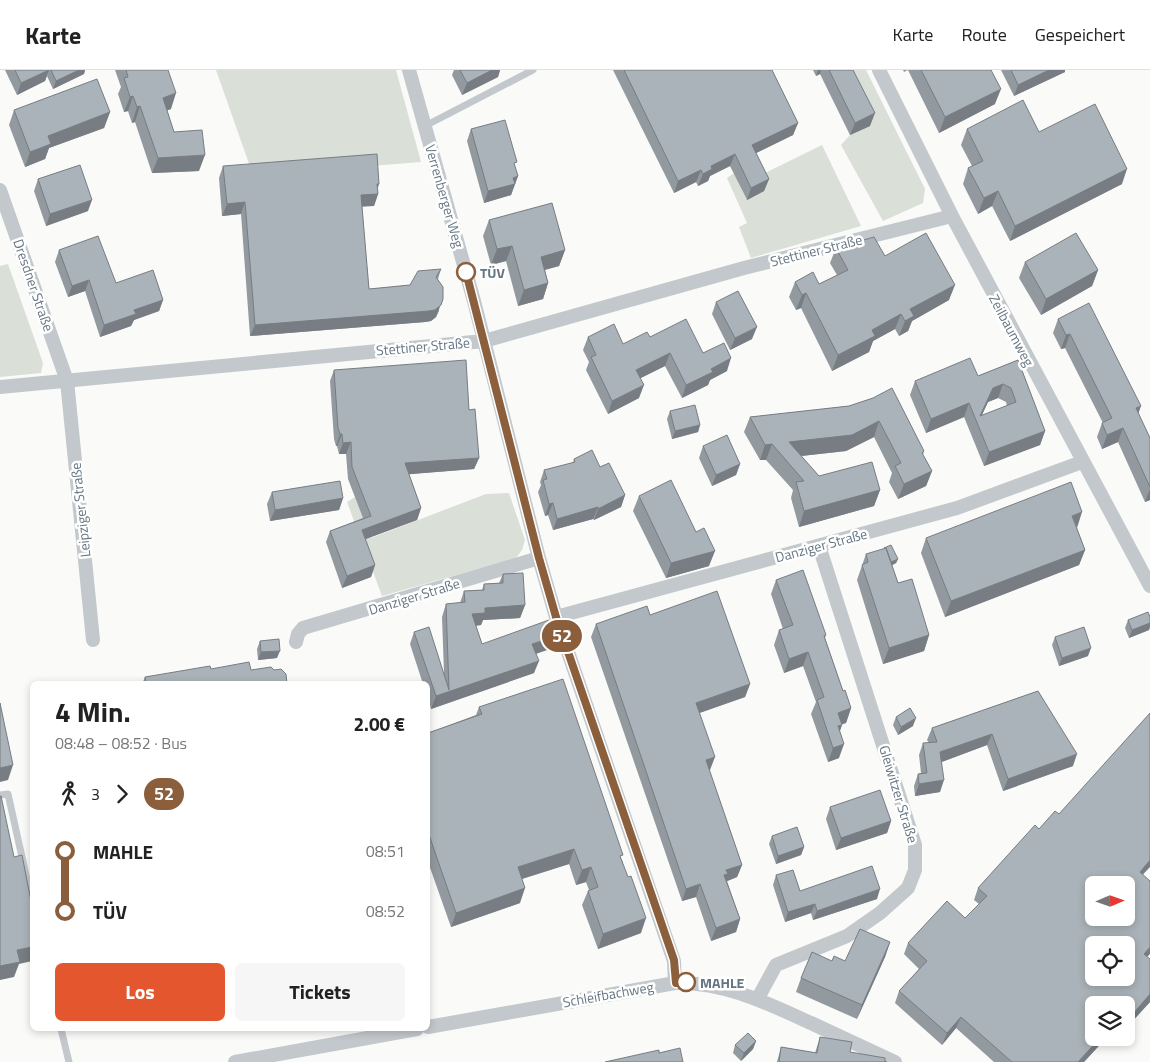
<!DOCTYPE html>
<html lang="de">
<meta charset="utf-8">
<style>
body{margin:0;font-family:"Titillium Web",sans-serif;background:#f6f6f6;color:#222;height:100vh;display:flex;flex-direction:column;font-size:19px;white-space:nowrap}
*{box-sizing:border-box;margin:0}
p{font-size:16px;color:#767676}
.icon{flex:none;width:28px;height:28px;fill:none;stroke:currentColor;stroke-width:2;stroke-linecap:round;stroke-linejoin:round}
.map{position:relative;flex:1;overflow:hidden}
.sheet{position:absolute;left:30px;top:611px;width:400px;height:350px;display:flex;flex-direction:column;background:#fff;border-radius:8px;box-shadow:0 2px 8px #0003}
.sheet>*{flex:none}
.badge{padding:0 10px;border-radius:16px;font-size:18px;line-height:32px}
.needle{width:32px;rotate:88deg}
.tools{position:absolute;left:1085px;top:806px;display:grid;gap:10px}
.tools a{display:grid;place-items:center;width:50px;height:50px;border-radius:8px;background:#fff;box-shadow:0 2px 8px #0003;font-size:25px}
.map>.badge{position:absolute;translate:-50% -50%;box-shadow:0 0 0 2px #fff}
.legs{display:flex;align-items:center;gap:8px;height:55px;padding:0 25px;font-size:16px}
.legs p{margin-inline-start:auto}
.headline{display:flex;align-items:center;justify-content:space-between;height:85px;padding:0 25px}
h1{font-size:28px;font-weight:700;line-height:38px}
.action{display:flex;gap:10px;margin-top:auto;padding:10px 25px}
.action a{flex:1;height:58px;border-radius:8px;background:#e4572e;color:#fff;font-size:20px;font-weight:700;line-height:58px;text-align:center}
.action a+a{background:#f6f6f6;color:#222}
ul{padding:0 25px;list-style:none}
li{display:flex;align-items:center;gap:18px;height:60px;font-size:19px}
li i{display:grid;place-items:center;width:8px;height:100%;margin:0 6px;background:currentColor}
li i::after{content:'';width:12px;height:12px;margin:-6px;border:4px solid;border-radius:50%;background:#fff}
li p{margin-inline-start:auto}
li:first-child i{background:linear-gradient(#0000 50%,currentColor 0)}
li:last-child i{background:linear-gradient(currentColor 50%,#0000 0)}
header{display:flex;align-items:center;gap:30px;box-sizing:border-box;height:70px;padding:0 25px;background:#fff;border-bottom:1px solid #e0e0e0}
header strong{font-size:24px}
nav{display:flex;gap:28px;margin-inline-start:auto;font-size:18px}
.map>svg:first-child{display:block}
.green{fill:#dadfd7}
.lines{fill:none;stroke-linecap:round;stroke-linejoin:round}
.lane{stroke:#c3c8cc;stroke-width:7}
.street{stroke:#c3c8cc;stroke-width:14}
.wall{fill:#929a9f;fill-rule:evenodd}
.shaded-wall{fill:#777d82}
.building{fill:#aab3b9;stroke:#777d82;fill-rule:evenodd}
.line-1-casing{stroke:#fff;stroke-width:11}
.line-1{stroke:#8b5e3c;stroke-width:8}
.stop-1-dot{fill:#fff;stroke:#8b5e3c;stroke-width:2.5}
.labels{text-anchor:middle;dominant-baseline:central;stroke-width:5;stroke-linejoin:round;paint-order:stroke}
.street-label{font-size:14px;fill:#657683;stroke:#fff}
.stop-label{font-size:14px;font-weight:bold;fill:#657683;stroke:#fff;text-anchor:start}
</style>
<header>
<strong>Karte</strong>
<nav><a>Karte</a><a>Route</a><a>Gespeichert</a></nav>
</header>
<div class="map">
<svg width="1150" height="992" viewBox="0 0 1150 992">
<rect width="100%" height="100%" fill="#fafaf8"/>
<!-- green -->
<path class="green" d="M216 0H396L421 92 253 105Z
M843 0H866L925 119 923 133 883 151 841 75 850 65 870 55Z
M822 75 861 156 751 188 739 157 747 153 727 108 734 103 746 129 757 107Z
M8 194 43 293 41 303 0 307V196Z
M509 423 525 470 522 480 516 488 382 526 347 432 355 427 371 468 486 424Z"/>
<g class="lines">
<!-- lane -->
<path class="lane" d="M425 56 533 0
M0 725 8 724 32 832
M61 959 69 992"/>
<!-- street -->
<path class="street" d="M409 0 474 231 539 488 556 547 674 891 675 913
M879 0 952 146 1150 516
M0 120 67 311 93 570
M0 317 484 271 744 198 952 146
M556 547 957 438 1082 392
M296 572 298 564 303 558 539 488
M758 928 776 895 847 866 880 843 908 818 915 800V775L819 476
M428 957 675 913C723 911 769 934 811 953 839 966 867 979 895 992
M235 992 417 959"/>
</g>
<!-- wall -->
<path class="wall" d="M5 0H49L45 11 17 25Z
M49 0H85L84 4 53 19 47 6Z
M115 0H168L171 39 167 40 174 62 199 101 152 103 135 52 132 53 128 41 124 42 118 24 121 17Z
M454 0H500L498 7 462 25 452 5Z
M613 0H772L798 53 793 65 756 83 769 109 764 121 747 130 730 96 710 106 708 111 698 116 696 112 674 123Z
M813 0H853L870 56 850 65 820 4 816 6Z
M903 0H991L995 34 939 63 908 0 904 2Z
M1001 0H1065V2L1014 26Z
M14 40 110 42 104 58 49 78 45 89 25 97 9 55Z
M471 59 515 98 518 106 511 125 484 133 467 71Z
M967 59 1039 62 1122 114 1010 171 992 136 978 144 963 114 968 98 972 96 961 75Z
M223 96 378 120V124L374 136H362L369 219 410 215 441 199 438 209 439 241 436 247 431 251 425 252 250 266 241 144 222 146 219 108Z
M38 109 88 141 46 156 34 121Z
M489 150 565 180 559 196 545 200 548 213 543 229 518 236 506 191 491 195 483 166Z
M836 178 885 186 949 230 912 251 908 261 899 266 895 259 873 271 869 282 832 301 801 238 796 240 789 227 795 212 819 214 837 205 830 193Z
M59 180 116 213 163 230 159 241 134 250 131 256 100 267 85 221 68 227 55 192Z
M1025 192 1098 200 1092 216 1041 245 1019 208Z
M716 232 752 269 730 280 712 244Z
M1058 249 1138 343 1150 368V430L1145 432 1118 372 1102 379 1097 367 1102 353H1103L1065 278 1061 279 1053 263Z
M588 267 623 274 650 267 703 283 727 301 710 310 708 315 682 328 665 296 640 308 639 328 608 344 586 300 589 292 583 280Z
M1018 290 1045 361 1040 375 984 396 964 347 926 363 910 325 915 311 978 306ZM998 328 1006 332 1007 336 981 346 988 332Z
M334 300 469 340 479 388 474 399 409 404 421 438 417 450 365 469 375 495 371 507 342 518 326 472 330 461 363 448 348 409 346 384H339L337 376H336L334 369 330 311Z
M873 328 924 381 923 385 932 401 926 416 898 429 889 412 892 403 874 367 846 381 801 386 819 406 880 420 874 436 799 457 791 428 793 420 766 390H760L744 362 750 347 849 336Z
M670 341 700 355 698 362 672 369 667 349Z
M703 376 740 394 736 405 712 416 699 388Z
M574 389 600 397 625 425 621 437 594 450 593 449 553 460 548 445 545 446 538 422 541 415 540 412 544 400 573 393Z
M272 422 343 428 339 440 270 451 267 434Z
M639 426 696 462 709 496 666 508 633 441Z
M1077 458 1085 480 1079 495 945 547 921 483 926 468Z
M866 484 898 489 896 493 892 495 898 513 929 565 924 581 883 594 857 510Z
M503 504 525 535 520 548 483 550 481 555 476 556 482 574 550 579 536 584 534 603 431 639 428 627V614H423L410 574 414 562 444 603 442 547 446 534 460 533 464 521 482 520 484 514 499 513Z
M776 510 826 565 825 568 843 621 851 638 846 653 842 654 840 661 839 688 828 692 811 644 816 632 803 596 784 603 774 575 779 560 783 559 771 524Z
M650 545 750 614 745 627 699 643 710 700H709L742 795 737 807 727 811 740 849 736 862 711 871 696 827 682 831 591 567 596 554Z
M1150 547V558L1149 560 1129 568 1125 558 1128 550Z
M1055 567 1088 586 1059 596 1052 575Z
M260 571 277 588 258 590 257 579Z
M211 599 251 600 287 614H142L145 607Z
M1038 621 1073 696 1003 721 987 675 942 692 940 722 915 726 914 716 918 704 921 703 919 685 923 673H929L927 670 932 658Z
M479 637 622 790 641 863 598 879 582 835 588 821 589 820 586 812 576 815 569 794 522 809 520 833 451 857 428 792V663L476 645Z
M896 647 913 656 898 665 893 655Z
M830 737 891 751 887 763 836 780 826 749Z
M1059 744 1143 805 1147 887 1150 889V932L1128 956 1126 954V935L1094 968H1106L1084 992H994L956 958 942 975 895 933 899 921 919 899 904 884 908 873 965 848 979 834 974 830 978 818 1039 759Z
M772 766 804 777 801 785 776 794 769 774Z
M776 805 800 821 877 829 813 850 811 843 785 852 773 815Z
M890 872 885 887 857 949 796 922 801 908 832 891H845Z
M820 967 850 982 887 992H777L781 977 815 983Z
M756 971 753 979 741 991 733 983 735 975Z"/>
<!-- shaded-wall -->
<path class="shaded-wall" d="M49 0 45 11 17 25 21 13Z
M79 0H85L84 4 53 19 56 11Z
M492 0H500L498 7 462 25 467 13Z
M818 0H821L820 4 816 6Z
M1049 0H1065V2L1014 26 1018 15Z
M1001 19 995 34 939 63 945 47Z
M176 23 171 39 157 44 163 28Z
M133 26 128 41 124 42 130 27Z
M140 36 135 52 132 53 137 37Z
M110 42 104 58 49 78 45 89 25 97 30 82 48 66Z
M875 43 870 56 850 65 855 53Z
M798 53 793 65 748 87 752 75Z
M735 84 730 96 710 106 708 111 698 116 703 104 711 96Z
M205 85 199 101 152 103 158 88Z
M1127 99 1122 114 1010 171 1015 156Z
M701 100 696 112 674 123 678 111Z
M518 106 511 125 484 133 488 121 513 108Z
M769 109 764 121 747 130 751 118Z
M377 114H379L376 124H378L374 136 357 137 361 125Z
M998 121 992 136 978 144 984 128Z
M92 130 88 141 46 156 50 144Z
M245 132 241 144 222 146 227 134Z
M512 176 506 191 491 195 497 179Z
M565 180 559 196 536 202 541 187Z
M1098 200 1092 216 1041 245 1046 229Z
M89 210 85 221 68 227 72 216Z
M548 213 543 229 518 236 524 220Z
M955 215 949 230 912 251 908 261 899 266 905 251 910 239Z
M806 223 801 238 796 240 802 225Z
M443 229 436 247 431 251 425 252 250 266 255 255Z
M163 230 159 241 134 250 131 256 100 267 104 255 134 240Z
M901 244 895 259 873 271 869 282 832 301 838 285 872 260Z
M757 257 752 269 730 280 735 268Z
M1070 264 1065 278 1061 279 1066 265Z
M670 283 665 296 631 313 636 300Z
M731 288 727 301 710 310 708 315 682 328 686 315 711 299Z
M1003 314 998 328 988 332 978 354 980 346 993 318Z
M644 315 639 328 608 344 612 331Z
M969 333 964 347 926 363 931 349Z
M1141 336 1136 350V338Z
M879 351 874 367 846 381 783 388 789 372Z
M700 355 698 362 672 369 675 361Z
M1123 358 1118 372 1102 379 1107 365Z
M1045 361 1040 375 984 396 989 382Z
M340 364H342L337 376H336Z
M351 372 346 384H339L343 373Z
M772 374 766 390H760L765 375Z
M479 388 474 399 400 405 405 393Z
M740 394 736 405 712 416 716 405Z
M932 401 926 416 898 429 904 414Z
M1150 419V430L1145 432Z
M880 420 874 436 799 457 804 441Z
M625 425 621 437 594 450 598 439Z
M343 428 339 440 270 451 275 440Z
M553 433 548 445 545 446 549 434Z
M598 437 593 449 553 460 557 449Z
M421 438 417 450 358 472 362 460Z
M1082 442 1077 458 1072 446Z
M1085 480 1079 495 945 547 951 531Z
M715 481 709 496 666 508 671 493Z
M898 489 896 493 887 498 888 494Z
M375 495 371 507 342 518 347 506Z
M525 535 520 548 483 550 481 555 467 556 472 544 485 538Z
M1150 553 1149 560 1129 568 1132 560Z
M929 565 924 581 883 594 889 578Z
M554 567 550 579 528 586 532 574Z
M1091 578 1088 586 1059 596 1062 588Z
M280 581 277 588 258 590 261 582Z
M808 582 803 596 784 603 789 589Z
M539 591 534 603 431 639 436 626Z
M750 614 745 627 691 646 696 633Z
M851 638 846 653 833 657 838 643Z
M916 648 913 656 898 665 901 657Z
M842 655 837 669 838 656Z
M992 664 987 675 936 694 940 682Z
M844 674 839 688 828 692 833 678Z
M1077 684 1073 696 1003 721 1008 709Z
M715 687 710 700 701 703 706 690Z
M13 695 8 710 0 712V698Z
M944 710 940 722 915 726 919 714Z
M891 751 887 763 836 780 841 768Z
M804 777 801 785 776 794 778 786Z
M574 779 569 794 512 812 518 797Z
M1150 790V797L1135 813 1140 802Z
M742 795 737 807 725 812 720 818 726 800Z
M591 797 586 812 576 815 582 800Z
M700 814 696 827 682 831 686 819Z
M525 818 520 833 451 857 456 843Z
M880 819 877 829 813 850 817 841Z
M815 834 811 843 785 852 788 842Z
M646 848 641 863 598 879 603 864Z
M740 849 736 862 711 871 716 858Z
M890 872 885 887 857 949 862 935Z
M32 877V891L19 894 14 907 0 910V896L17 880Z
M1150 877V884L1139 895 1144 884Z
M1150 924V932L1128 956 1133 944Z
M961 947 956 958 942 975 947 963Z
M196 959H207L196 961Z
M1100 968H1106L1084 992H1078Z
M756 971 753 979 741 991 744 983Z"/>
<!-- building -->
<path class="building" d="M15 0H49L21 13Z
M51 0H79L56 11Z
M126 0H168L176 23 163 28 174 62 202 60 205 85 158 88 140 36 137 37 133 26 130 27 124 8 128 7Z
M460 0H492L467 13Z
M624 0H772L798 53 752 75 769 109 751 118 735 84 711 96 712 99 703 104 701 100 678 111Z
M829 0H853L875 43 855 53Z
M921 0H991L1001 19 945 47Z
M1011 0H1049L1018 15Z
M97 9 110 42 48 66 51 74 30 82 14 40Z
M1023 30 1039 62 1095 34 1127 99 1015 156 998 121 984 128 968 98 983 91 967 59Z
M505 50 517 92 514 93 518 106 513 108 515 114 488 121 471 59Z
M377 84 379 114H377L378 124 361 125 369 219 410 215 418 201 441 199 436 207 443 217V229L441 235 435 240 429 241 255 255 245 132 227 134 223 96Z
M80 95 92 130 50 144 38 109Z
M552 133 565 180 541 187 548 213 524 220 512 176 497 179 489 150Z
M926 163 955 215 910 239 914 246 905 251 901 244 872 260 875 266 838 285 806 223 802 225 795 212 813 202 819 214 848 200 836 178 874 167 885 186Z
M1076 163 1098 200 1046 229 1025 192Z
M98 166 116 213 153 200 163 230 134 240 136 244 104 255 89 210 72 216 59 180Z
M738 221 757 257 735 268 716 232Z
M1089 233 1141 336 1136 338 1150 368V417L1123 358 1107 365 1102 353 1112 348 1070 264 1066 265 1058 249Z
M686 249 703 283 724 273 731 288 711 299 713 302 686 315 670 283 636 300 644 315 612 331 591 287 596 285 588 267 614 254 623 274 647 262 650 267Z
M970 288 978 306 1018 290 1045 361 989 382 969 333 931 349 915 311ZM1003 314 1011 318 1016 332 980 346 993 318Z
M466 290 469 340 475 339 479 388 405 393 421 438 362 460 375 495 347 506 330 461 371 446 352 397 351 372 343 373 342 364H340L338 358 334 300Z
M892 318 924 381 922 383 932 401 904 414 895 396 901 393 879 351 852 365 789 372 819 406 872 392 880 420 804 441 796 412 804 411 772 374 765 375 750 347 849 336 873 328Z
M695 335 700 355 675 361 670 341Z
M727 365 740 394 716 405 703 376Z
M592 380 600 397 609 393 625 425 598 439V437L557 449 553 433 549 434 543 410 547 409 544 400 575 392 574 389Z
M671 410 696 462 704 458 715 481 671 493 639 426Z
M340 411 343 428 275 440 272 422Z
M1071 412 1082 442 1072 446 1085 480 951 531 926 468Z
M891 475 898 489 891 492 886 478H884Z
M886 478 898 513 912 509 929 565 889 578 862 495 868 492 866 484Z
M803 500 826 565 824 566 843 621 845 620 851 638 838 643 842 655 838 656 844 674 833 678 817 630 824 627 808 582 789 589 779 560 793 555 776 510Z
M523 503 525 535 485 538V543L472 544 482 574 549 550 554 567 532 574 539 591 436 626 414 562 429 557 449 620 446 534 465 532 464 521 484 520V514L503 513V504Z
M717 521 750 614 696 633 715 687 706 690 742 795 726 800 728 804 724 805 740 849 716 858 700 814 686 819 596 554 647 536 650 545Z
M1148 542 1150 547V553L1132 560 1128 550Z
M1084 557 1091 578 1062 588 1055 567Z
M279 569 280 581 261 582 260 571Z
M249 592 251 600 271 597 274 600 281 599 286 604 287 614H146L145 607 210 596 211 599Z
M563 609 623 785 620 786 628 807 631 806 646 848 603 864 588 821 598 817 591 797 582 800 574 779 518 797 525 818 456 843 428 762V663L482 644 479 637Z
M1038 621 1077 684 1008 709 992 664 940 682 944 710 919 714 918 704 927 703 923 673 937 672 932 658Z
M0 633 13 695 0 698Z
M910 638 916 648 901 657 896 647Z
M1150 643V790L1140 802 1150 811V877L1144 884 1150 889V924L1133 944 1126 939V935H1094V968H1100L1078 992H1012L961 947 947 963 899 921 927 891 908 873 947 831 965 848 987 826 978 818 1035 755 1039 759 1055 741 1059 744ZM1094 815H1126V848H1094ZM1094 875H1126V908H1094Z
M880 720 891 751 841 768 830 737Z
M0 726H1L14 787 22 785 32 836V877L17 880 20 892 0 896Z
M797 757 804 777 778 786 772 766Z
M872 796 880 819 817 841 815 834 788 842 776 805 793 800 800 821Z
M860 859 890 872 862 935 801 908 812 882 832 891 834 886 845 891Z
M748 963 756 971 744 983 735 975Z
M820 967 852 972 850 982 885 988V992H887H779L781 977 817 983Z
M680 978 683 992H605L659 980V983Z"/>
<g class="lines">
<defs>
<path id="line-1" d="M466 202 539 488 556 547 674 890 676 913 686 912"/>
</defs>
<!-- line-1 casing -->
<use href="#line-1" class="line-1-casing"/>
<!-- line-1 -->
<use href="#line-1" class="line-1"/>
</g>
<!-- markers -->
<g class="stop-1-dot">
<circle cx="466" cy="202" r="9"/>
<circle cx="686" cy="912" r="9"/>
</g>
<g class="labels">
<!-- street labels -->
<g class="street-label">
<text transform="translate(445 126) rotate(74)">Verrenberger Weg</text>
<text transform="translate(816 180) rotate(-14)">Stettiner Straße</text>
<text transform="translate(34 215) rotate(71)">Dresdner Straße</text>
<text transform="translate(1012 260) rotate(62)">Zeilbaumweg</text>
<text transform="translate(423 276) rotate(-5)">Stettiner Straße</text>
<text transform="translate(80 440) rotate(-96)">Leipziger Straße</text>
<text transform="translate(821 475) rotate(-15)">Danziger Straße</text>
<text transform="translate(414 526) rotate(-17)">Danziger Straße</text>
<text transform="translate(899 724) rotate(73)">Gleiwitzer Straße</text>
<text transform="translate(608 924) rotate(-10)">Schleifbachweg</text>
</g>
<!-- stop labels -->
<g class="stop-label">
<text x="480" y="202">TÜV</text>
<text x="700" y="912">MAHLE</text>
</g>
</g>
</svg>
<div class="tools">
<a><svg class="needle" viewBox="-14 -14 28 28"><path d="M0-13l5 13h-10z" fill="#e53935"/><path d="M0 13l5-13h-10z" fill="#767676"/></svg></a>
<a><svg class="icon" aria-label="locate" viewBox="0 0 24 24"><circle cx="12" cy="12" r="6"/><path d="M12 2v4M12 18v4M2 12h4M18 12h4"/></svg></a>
<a><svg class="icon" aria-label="layers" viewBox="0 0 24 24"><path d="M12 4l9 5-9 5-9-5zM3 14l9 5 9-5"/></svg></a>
</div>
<b class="badge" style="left:562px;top:566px;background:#8b5e3c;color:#fff">52</b>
<section class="sheet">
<div class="headline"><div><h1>4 Min.</h1><p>08:48 – 08:52 · Bus</p></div><b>2.00 €</b></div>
<div class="legs"><svg class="icon" aria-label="walk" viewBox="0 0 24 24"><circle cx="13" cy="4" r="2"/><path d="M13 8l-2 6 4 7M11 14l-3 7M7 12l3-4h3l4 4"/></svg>3<svg class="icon" aria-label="forward" viewBox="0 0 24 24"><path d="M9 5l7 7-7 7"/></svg><b class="badge" style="background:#8b5e3c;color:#fff">52</b></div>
<ul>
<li><i style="color:#8b5e3c"></i><b>MAHLE</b><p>08:51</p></li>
<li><i style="color:#8b5e3c"></i><b>TÜV</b><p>08:52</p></li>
</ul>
<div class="action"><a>Los</a><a>Tickets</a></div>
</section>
</div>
